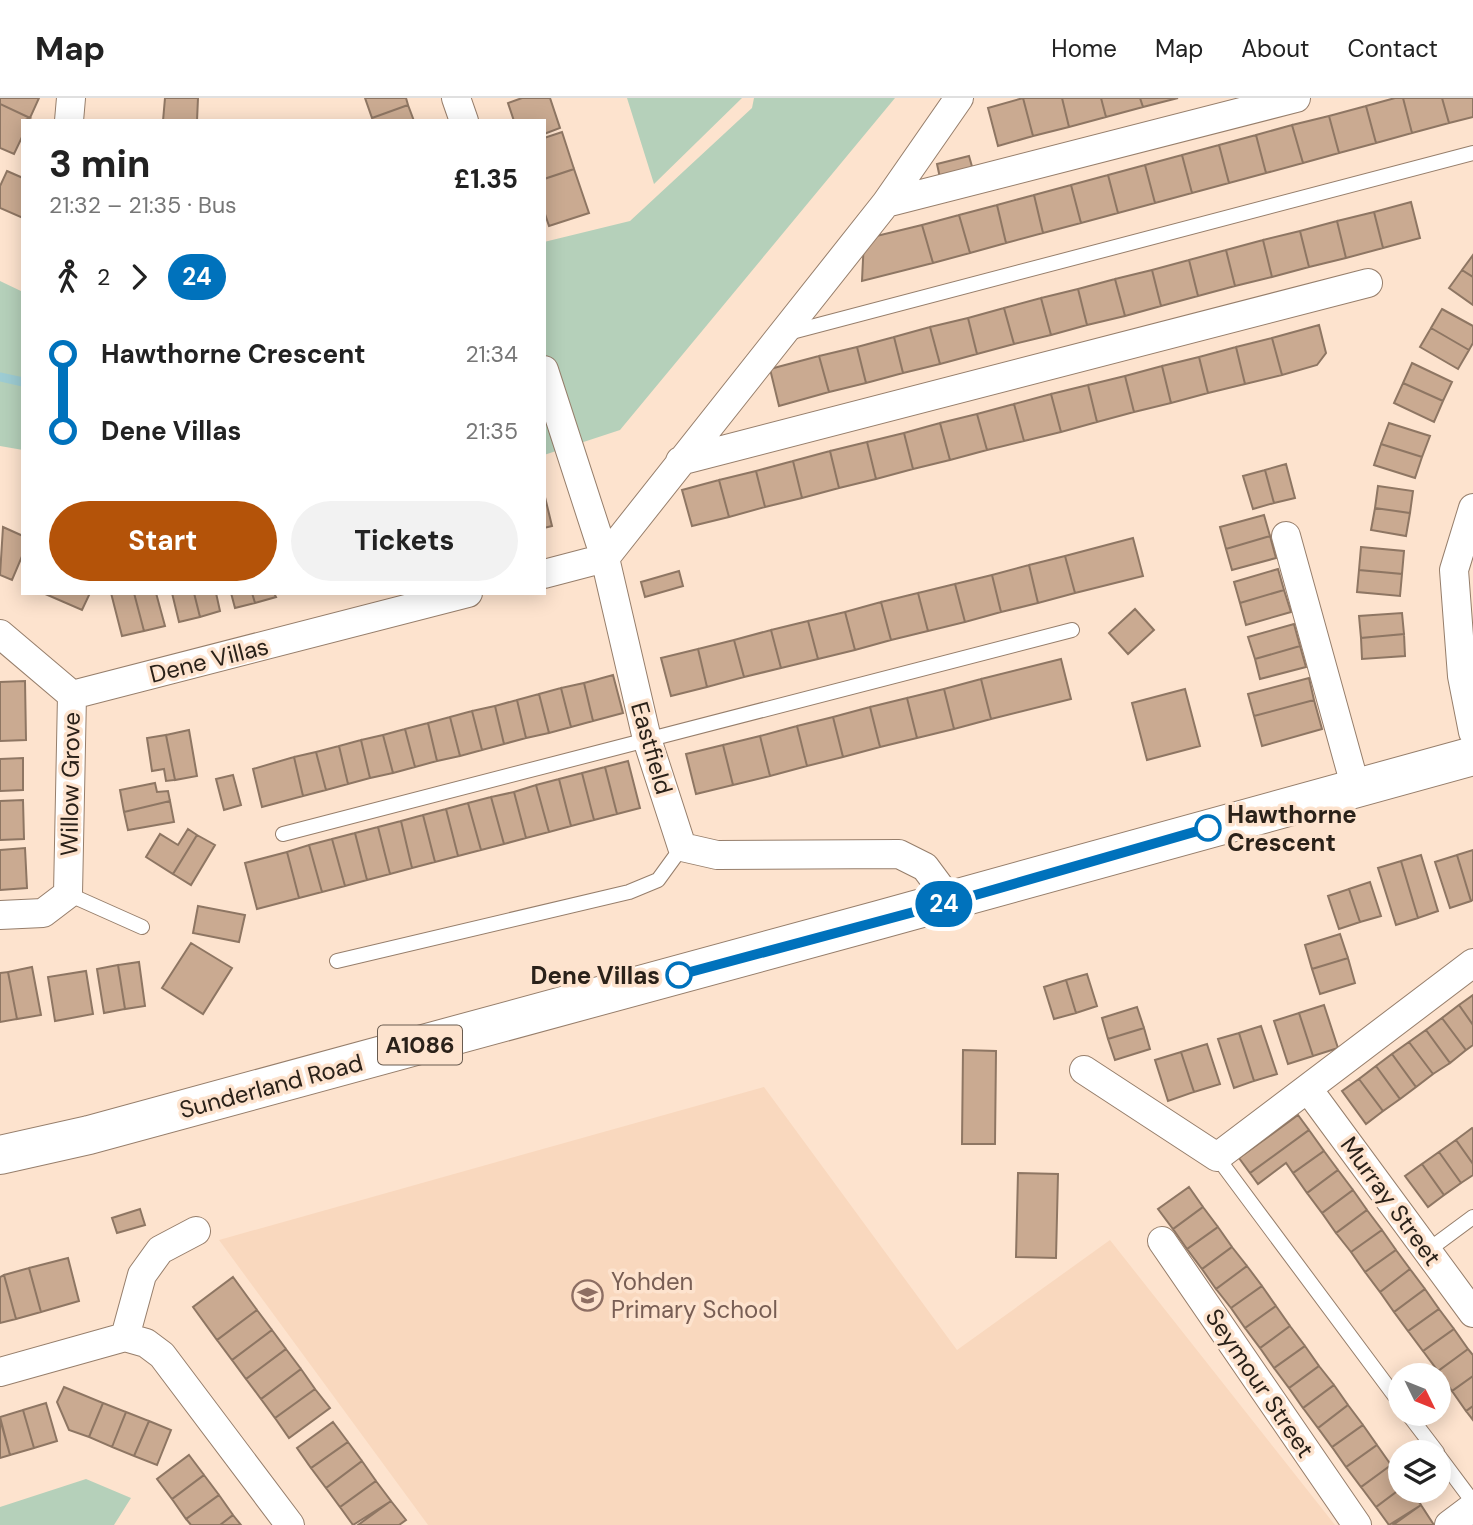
<!DOCTYPE html>
<meta charset="utf-8">
<style>
body{margin:0;font-family:"DM Sans",sans-serif;background:#f2f2f2;color:#222;height:100vh;display:flex;flex-direction:column;font-size:26px;white-space:nowrap}
*{box-sizing:border-box;margin:0}
p{font-size:23px;color:#767676}
.icon{flex:none;width:38px;height:38px;fill:none;stroke:currentColor;stroke-width:2;stroke-linecap:round;stroke-linejoin:round}
.map{position:relative;flex:1;overflow:hidden}
.sheet{position:absolute;left:21px;top:21px;width:525px;height:476px;display:flex;flex-direction:column;background:#fff;border-radius:0px;box-shadow:0 4px 18px #0003}
.sheet>*{flex:none}
.badge{padding:0 14px;border-radius:23px;font-size:24px;line-height:46px}
.needle{width:46px;rotate:133deg}
.fabs{position:absolute;left:1388px;top:1265px;display:grid;gap:14px}
.fabs a{display:grid;place-items:center;width:63px;height:63px;border-radius:50%;background:#fff;box-shadow:0 4px 18px #0003;font-size:35px}
.map>.badge{position:absolute;translate:-50% -50%;box-shadow:0 0 0 4px #fff}
.legs{display:flex;align-items:center;gap:10px;height:77px;padding:0 28px;font-size:23px}
.legs p{margin-inline-start:auto}
.overview{display:flex;align-items:center;justify-content:space-between;height:119px;padding:0 28px}
h1{font-size:38px;font-weight:700;line-height:52px}
.cta{display:flex;gap:14px;margin-top:auto;padding:14px 28px}
.cta a{flex:1;height:80px;border-radius:42px;background:#b45309;color:#fff;font-size:28px;font-weight:700;line-height:80px;text-align:center}
.cta a+a{background:#f2f2f2;color:#222}
ul{padding:0 28px;list-style:none}
li{display:flex;align-items:center;gap:24px;height:77px;font-size:26px}
li i{display:grid;place-items:center;width:10px;height:100%;margin:0 9px;background:currentColor}
li i::after{content:'';width:18px;height:18px;margin:-9px;border:5px solid;border-radius:50%;background:#fff}
li p{margin-inline-start:auto}
li:first-child i{background:linear-gradient(#0000 50%,currentColor 0)}
li:last-child i{background:linear-gradient(currentColor 50%,#0000 0)}
header{display:flex;align-items:center;gap:42px;box-sizing:border-box;height:98px;padding:0 35px;background:#fff;border-bottom:2px solid #e0e0e0}
header strong{font-size:33px}
nav{display:flex;gap:38px;margin-inline-start:auto;font-size:24px}
.map>svg:first-child{display:block}
.built{fill:#f9d8be}
.green{fill:#b5d0ba}
.lines{fill:none;stroke-linecap:round;stroke-linejoin:round}
.stream{stroke:#9dccd3;stroke-width:9}
.building{fill:#caaa91;stroke:#8e7663;stroke-width:2}
.service-casing{stroke:#967e6b;stroke-width:16}
.minor-casing{stroke:#967e6b;stroke-width:30}
.primary-casing{stroke:#967e6b;stroke-width:40}
.service{stroke:#fff;stroke-width:14}
.minor{stroke:#fff;stroke-width:28}
.primary{stroke:#fff;stroke-width:38}
.line-1-casing{stroke:#fff;stroke-width:16}
.line-1{stroke:#0072bc;stroke-width:10}
.stop-1-dot{fill:#fff;stroke:#0072bc;stroke-width:3.5}
.labels{text-anchor:middle;dominant-baseline:central;stroke-width:7;stroke-linejoin:round;paint-order:stroke}
.shield{fill:#fde3ce;stroke:#695b4f;stroke-width:2}
.shield-label{font-size:23px;font-weight:bold;fill:#2a2119}
.street-label{font-size:24px;fill:#2a2119;stroke:#fde3ce}
.stop-label{font-size:24px;font-weight:bold;fill:#2a2119;stroke:#fde3ce;text-anchor:start}
.education-label{font-size:24px;fill:#785e54;stroke:#fde3ce;text-anchor:start}
</style>
<header>
<strong>Map</strong>
<nav><a>Home</a><a>Map</a><a>About</a><a>Contact</a></nav>
</header>
<div class="map">
<svg width="1473" height="1427" viewBox="0 0 1473 1427">
<rect width="100%" height="100%" fill="#fde3ce"/>
<!-- built -->
<path class="built" d="M764 989 957 1252 1110 1142 1335 1427H428L219 1142Z"/>
<!-- green -->
<path class="green" d="M627 0H742L654 86Z
M754 0H895L620 332 544 357V144L630 123 752 10Z
M0 183 23 194V352L0 348Z
M86 1381 131 1400 114 1427H0V1409Z"/>
<g class="lines">
<!-- stream -->
<path class="stream" d="M0 279 23 284"/>
</g>
<!-- building -->
<path class="building" d="M0 0H39L30 20 0 6Z
M165 0H198L197 23H163Z
M365 0H406L408 7 372 20Z
M522 0H550L560 30 544 36V23H514L508 5Z
M1023 0 1033 38 998 48 988 10Z
M1023 0H1062L1069 29 1033 38Z
M1062 0H1101L1106 19 1069 29Z
M1101 0H1140L1143 9 1106 19Z
M1140 0H1178L1143 9Z
M1395 0H1403L1412 35 1376 45 1366 8Z
M1403 0H1442L1449 25 1412 35Z
M1442 0H1473V19L1449 25Z
M0 6 30 20 23 23V37L14 56 0 50Z
M408 7 414 23H373L372 20Z
M1366 8 1376 45 1339 55 1329 18Z
M1329 18 1339 55 1303 65 1292 27Z
M1292 27 1303 65 1266 75 1256 37Z
M562 34 574 71 544 81V40Z
M1256 37 1266 75 1229 85 1219 47Z
M1219 47 1229 85 1192 95 1182 57Z
M1182 57 1192 95 1155 105 1145 67Z
M969 58 973 72 940 80 937 66Z
M1145 67 1155 105 1118 115 1108 77Z
M574 71 589 115 549 128 544 113V81Z
M7 73 23 80V120L0 110V88Z
M1108 77 1118 115 1081 125 1071 87Z
M1071 87 1081 125 1043 135 1034 97Z
M1034 97 1043 135 1006 145 997 107Z
M1411 104 1420 140 1383 150 1374 114Z
M997 107 1006 145 970 155 959 117Z
M1374 114 1383 150 1346 160 1337 123Z
M959 117 970 155 933 165 922 127Z
M1337 123 1346 160 1309 169 1300 133Z
M922 127 933 165 862 183 864 141Z
M1300 133 1309 169 1272 179 1263 142Z
M1263 142 1272 179 1235 188 1226 152Z
M1226 152 1235 188 1198 198 1189 162Z
M1473 157V179L1462 172Z
M1189 162 1198 198 1161 208 1152 172Z
M1152 172 1161 208 1125 218 1115 181Z
M1462 172 1473 179V207L1449 190Z
M1115 181 1125 218 1087 227 1078 191Z
M1078 191 1087 227 1051 237 1041 200Z
M1041 200 1051 237 1014 246 1004 210Z
M1004 210 1014 246 977 256 968 220Z
M1442 211 1473 228V245L1469 252 1431 230Z
M968 220 977 256 940 266 930 229Z
M1319 227 1326 255 1317 267 1282 277 1272 240Z
M930 229 940 266 903 275 894 239Z
M1431 230 1469 252 1458 271 1420 249Z
M894 239 903 275 866 285 857 249Z
M1272 240 1282 277 1245 286 1236 249Z
M857 249 866 285 829 294 819 258Z
M1236 249 1245 286 1208 295 1199 259Z
M819 258 829 294 779 308 770 271Z
M1199 259 1208 295 1171 305 1162 268Z
M1412 265 1452 284 1443 303 1403 285Z
M1162 268 1171 305 1134 314 1125 278Z
M1125 278 1134 314 1097 324 1088 287Z
M1403 285 1443 303 1434 324 1394 305Z
M1088 287 1097 324 1061 334 1051 296Z
M1051 296 1061 334 1024 343 1014 306Z
M1014 306 1024 343 987 352 977 316Z
M977 316 987 352 950 362 940 325Z
M940 325 950 362 913 371 904 335Z
M1389 325 1430 338 1422 359 1381 346Z
M904 335 913 371 876 381 867 344Z
M867 344 876 381 839 390 830 353Z
M1381 346 1422 359 1415 380 1374 367Z
M830 353 839 390 802 400 793 363Z
M793 363 802 400 765 409 756 373Z
M1286 366 1295 400 1274 405 1265 372Z
M1265 372 1274 405 1253 411 1243 378Z
M756 373 765 409 729 419 719 382Z
M719 382 729 419 692 428 682 392Z
M1378 388 1413 393 1410 415 1375 410Z
M544 395 552 428 544 430Z
M1375 410 1410 415 1406 438 1371 432Z
M1264 417 1270 438 1226 451 1220 429Z
M3 429 23 438V456L12 482 0 477Z
M1270 438 1276 460 1232 472 1226 451Z
M1133 440 1143 478 1075 495 1065 458Z
M1361 449 1404 453 1402 476 1359 472Z
M1065 458 1075 495 1038 505 1029 467Z
M1029 467 1038 505 1001 514 992 477Z
M1278 471 1284 492 1240 505 1234 484Z
M1359 472 1402 476 1400 498 1357 494Z
M679 473 683 488 645 499 641 484Z
M992 477 1001 514 965 524 955 486Z
M955 486 965 524 928 533 918 495Z
M1284 492 1291 514 1246 527 1240 505Z
M43 495H90L82 512Z
M111 495H134L144 533 122 538Z
M134 495H156L165 528 144 533Z
M172 495H194L200 519 179 524Z
M194 495H216L220 513 200 519Z
M231 495H252L255 505 235 510Z
M252 495H274L276 499 255 505Z
M918 495 928 533 891 542 881 504Z
M881 504 891 542 855 552 845 514Z
M1135 511 1154 532 1128 556 1109 535Z
M845 514 855 552 818 561 808 523Z
M1402 515 1404 536 1361 540 1359 518Z
M808 523 818 561 781 570 771 532Z
M1294 526 1300 548 1255 561 1248 539Z
M771 532 781 570 744 579 734 542Z
M1404 536 1405 558 1362 561 1361 540Z
M734 542 744 579 707 589 698 551Z
M1300 548 1306 569 1260 581 1255 561Z
M698 551 707 589 671 598 661 560Z
M1061 561 1071 601 991 621 981 581Z
M613 577 623 615 593 623 584 585Z
M1309 580 1314 602 1254 618 1248 596Z
M981 581 991 621 954 631 944 591Z
M25 583 26 642 0 643V584Z
M584 585 593 623 571 629 561 590Z
M561 590 571 629 549 635 539 596Z
M944 591 954 631 917 640 907 600Z
M1185 591 1200 648 1147 662 1132 605Z
M539 596 549 635 526 640 517 602Z
M907 600 917 640 880 649 870 609Z
M517 602 526 640 504 646 495 608Z
M1314 602 1322 631 1262 648 1254 618Z
M495 608 504 646 482 652 472 613Z
M870 609 880 649 843 659 833 619Z
M472 613 482 652 460 658 450 619Z
M450 619 460 658 437 663 428 625Z
M833 619 843 659 807 668 797 628Z
M428 625 437 663 415 669 405 631Z
M797 628 807 668 770 678 760 638Z
M405 631 415 669 393 675 383 637Z
M189 632 197 678 175 682 166 637Z
M166 637 175 682 166 683 164 671 152 673 147 640Z
M383 637 393 675 370 680 361 642Z
M760 638 770 678 733 687 723 647Z
M361 642 370 680 348 686 339 648Z
M723 647 733 687 696 696 686 656Z
M339 648 348 686 326 692 316 654Z
M316 654 326 692 303 698 294 659Z
M294 659 303 698 262 709 253 671Z
M23 660V692L0 693V661Z
M628 663 640 710 617 716 605 669Z
M605 669 617 716 594 722 582 675Z
M582 675 594 722 571 728 559 681Z
M233 677 241 707 224 712 216 681Z
M559 681 571 728 549 734 536 687Z
M155 685 157 694 168 693 170 703 124 714 120 692Z
M536 687 549 734 526 740 514 694Z
M514 694 526 740 504 746 491 699Z
M491 699 504 746 481 752 468 705Z
M23 702 24 741 0 742V703Z
M170 703 174 724 128 732 124 714Z
M468 705 481 752 458 758 446 711Z
M446 711 458 758 435 764 423 717Z
M423 717 435 764 412 770 401 723Z
M401 723 412 770 390 776 378 729Z
M378 729 390 776 367 782 355 735Z
M188 731 197 737 173 776 146 759 160 736 178 747Z
M355 735 367 782 345 788 332 741Z
M197 737 215 747 191 787 173 776Z
M332 741 345 788 322 794 309 747Z
M309 747 322 794 299 800 287 754Z
M25 750 27 790 0 792V752Z
M1473 752V802L1471 803 1457 757Z
M287 754 299 800 257 811 245 765Z
M1421 757 1438 813 1418 820 1401 763Z
M1457 757 1471 803 1450 810 1435 764Z
M1401 763 1418 820 1396 827 1378 770Z
M1370 784 1381 818 1360 824 1349 791Z
M1349 791 1360 824 1339 831 1328 798Z
M198 808 245 817 239 844 193 835Z
M1340 836 1348 860 1312 871 1305 847Z
M191 845 232 870 203 916 162 890Z
M1348 860 1355 885 1320 896 1312 871Z
M139 864 145 908 125 911 118 867Z
M118 867 125 911 104 915 97 871Z
M32 869 41 917 17 921 8 874Z
M86 873 93 916 55 923 48 879Z
M8 874 17 921 0 924V875Z
M1087 876 1097 908 1076 915 1066 882Z
M1066 882 1076 915 1054 921 1044 889Z
M1473 897V927L1459 907Z
M1324 907 1338 950 1313 958 1299 915Z
M1459 907 1473 927V947L1466 952 1442 920Z
M1137 909 1144 930 1108 941 1102 920Z
M1299 915 1313 958 1288 966 1274 923Z
M1442 920 1466 952 1450 965 1426 932Z
M1261 928 1277 976 1254 983 1239 935Z
M1144 930 1150 951 1115 962 1108 941Z
M1426 932 1450 965 1433 976 1409 944Z
M1239 935 1254 983 1234 990 1218 941Z
M1409 944 1433 976 1416 989 1392 956Z
M1207 946 1220 986 1194 994 1181 954Z
M963 952 996 953 995 1046H962Z
M1181 954 1194 994 1168 1003 1155 962Z
M1392 956 1416 989 1400 1001 1376 968Z
M1376 968 1400 1001 1383 1013 1359 981Z
M1359 981 1383 1013 1366 1026 1342 993Z
M1298 1017 1309 1032 1250 1075 1239 1060Z
M1472 1030 1473 1031V1066L1456 1042Z
M1309 1032 1324 1053 1293 1075 1286 1065 1258 1086 1250 1075Z
M1456 1042 1473 1066V1077L1461 1085 1439 1054Z
M1324 1053 1338 1072 1307 1095 1293 1075Z
M1439 1054 1461 1085 1444 1097 1422 1066Z
M1422 1066 1444 1097 1428 1109 1405 1078Z
M1338 1072 1353 1092 1322 1115 1307 1095Z
M1018 1075 1058 1076 1056 1160 1016 1159Z
M1189 1089 1203 1109 1173 1131 1158 1111Z
M1353 1092 1367 1112 1336 1135 1322 1115Z
M1203 1109 1218 1129 1187 1151 1173 1131Z
M140 1111 145 1127 117 1135 112 1120Z
M1367 1112 1382 1132 1351 1154 1336 1135Z
M1218 1129 1232 1149 1202 1171 1187 1151Z
M1382 1132 1396 1152 1365 1174 1351 1154Z
M1232 1149 1247 1168 1216 1191 1202 1171Z
M1396 1152 1410 1171 1380 1194 1365 1174Z
M68 1160 79 1203 41 1214 29 1170Z
M1247 1168 1262 1188 1231 1210 1216 1191Z
M29 1170 41 1214 16 1221 4 1177Z
M1410 1171 1425 1191 1394 1214 1380 1194Z
M4 1177 16 1221 0 1225V1179Z
M233 1179 257 1212 217 1242 193 1209Z
M1262 1188 1276 1208 1245 1230 1231 1210Z
M1425 1191 1439 1211 1408 1233 1394 1214Z
M1276 1208 1290 1228 1260 1250 1245 1230Z
M1439 1211 1454 1231 1423 1253 1408 1233Z
M257 1212 272 1232 232 1262 217 1242Z
M1290 1228 1305 1248 1274 1270 1260 1250Z
M1454 1231 1468 1251 1438 1273 1423 1253Z
M272 1232 286 1251 246 1281 232 1262Z
M1305 1248 1319 1268 1289 1290 1274 1270Z
M286 1251 301 1271 261 1301 246 1281Z
M1468 1251 1473 1257V1278L1452 1293 1438 1273Z
M1319 1268 1334 1287 1303 1310 1289 1290Z
M301 1271 315 1291 275 1320 261 1301Z
M1473 1278V1308L1466 1313 1452 1293Z
M1334 1287 1348 1307 1318 1330 1303 1310Z
M64 1289 103 1305 89 1339 69 1332 57 1304Z
M315 1291 330 1310 289 1340 275 1320Z
M46 1305 57 1343 34 1350 23 1312Z
M103 1305 126 1314 112 1349 89 1339Z
M1348 1307 1363 1327 1332 1349 1318 1330Z
M1473 1308V1322L1466 1313Z
M23 1312 34 1350 10 1357 0 1319Z
M126 1314 149 1323 134 1358 112 1349Z
M0 1321 10 1357 0 1360Z
M149 1323 171 1332 157 1367 134 1358Z
M333 1324 348 1344 311 1370 297 1350Z
M1363 1327 1377 1347 1346 1369 1332 1349Z
M348 1344 362 1363 326 1390 311 1370Z
M1377 1347 1391 1367 1361 1389 1346 1369Z
M189 1357 204 1377 172 1401 157 1381Z
M362 1363 376 1383 340 1409 326 1390Z
M1391 1367 1400 1378V1391L1376 1409 1361 1389Z
M204 1377 219 1397 186 1421 172 1401Z
M376 1383 391 1403 353 1427 340 1409Z
M1400 1391 1411 1393 1421 1407 1389 1427 1376 1409Z
M219 1397 233 1417 220 1427H191L186 1421Z
M391 1403 406 1422 399 1427H358Z
M1421 1407 1434 1427H1393Z
M233 1417 241 1427H220Z"/>
<g class="lines">
<defs>
<path id="service" d="M788 235 1473 55
M283 736 1072 532
M68 796 142 829
M337 863 629 794 658 782 682 749
M1217 1059 1400 1305
M1427 1153 1473 1119
M1408 1316 1437 1354
M1438 1357 1473 1404"/>
<path id="minor" d="M456 0 464 23
M69 23 71 0
M886 105 1296 0
M544 272 605 460 647 641 682 749 717 757 899 756 925 769 951 804
M680 363 1368 185
M1473 410 1454 472 1462 578 1473 634
M1286 438 1356 691
M544 476 605 460 886 105 959 0
M0 536 72 597
M72 597 468 495
M0 817 43 815 68 796 72 597
M1084 972 1217 1059 1473 865
M1308 991 1473 1215
M1162 1143 1357 1427
M125 1239 142 1177 160 1152 196 1133
M0 1274 125 1239 146 1245 162 1257 290 1427
M1449 1427 1473 1409"/>
<path id="primary" d="M0 1057 89 1037C551 912 1012 786 1473 658"/>
</defs>
<!-- service casing -->
<use href="#service" class="service-casing"/>
<!-- minor casing -->
<use href="#minor" class="minor-casing"/>
<!-- primary casing -->
<use href="#primary" class="primary-casing"/>
<!-- service -->
<use href="#service" class="service"/>
<!-- minor -->
<use href="#minor" class="minor"/>
<!-- primary -->
<use href="#primary" class="primary"/>
</g>
<g class="lines">
<defs>
<path id="line-1" d="M679 877 951 804 1208 730"/>
</defs>
<!-- line-1 casing -->
<use href="#line-1" class="line-1-casing"/>
<!-- line-1 -->
<use href="#line-1" class="line-1"/>
</g>
<!-- icons -->
<defs>
<symbol id="school-ring" viewBox="-11 -11 22 22"><circle r="9.5" fill="#fde3ce" stroke="#8d6e63" stroke-width="1.5"/><path d="M0-5L7-2L0 1L-7-2ZM-4 1L0 2.5L4 1V4Q0 6-4 4Z" fill="#8d6e63"/></symbol>
</defs>
<g fill-rule="evenodd">
<use href="#school-ring" x="570" y="1180" width="35" height="35"/>
</g>
<!-- markers -->
<g class="stop-1-dot">
<circle cx="1208" cy="730" r="12"/>
<circle cx="679" cy="877" r="12"/>
</g>
<g class="labels">
<!-- shield labels -->
<rect class="shield" x="378" y="927.5" width="84" height="39" rx="5"/>
<g class="shield-label">
<text x="420" y="947">A1086</text>
</g>
<!-- street labels -->
<g class="street-label">
<text transform="translate(209 562) rotate(-14)">Dene Villas</text>
<text transform="translate(652 650) rotate(74)">Eastfield</text>
<text transform="translate(70 686) rotate(-89)">Willow Grove</text>
<text transform="translate(271 988) rotate(-15)">Sunderland Road</text>
<text transform="translate(1391 1103) rotate(54)">Murray Street</text>
<text transform="translate(1260 1285) rotate(56)">Seymour Street</text>
</g>
<!-- stop labels -->
<g class="stop-label">
<text x="1227" y="716">Hawthorne<tspan x="1227" dy="28">Crescent</tspan></text>
<text x="660" y="877" text-anchor="end">Dene Villas</text>
</g>
<!-- education labels -->
<g class="education-label">
<text x="611" y="1183">Yohden<tspan x="611" dy="28">Primary School</tspan></text>
</g>
</g>
</svg>
<div class="fabs">
<a><svg class="needle" viewBox="-14 -14 28 28"><path d="M0-13l5 13h-10z" fill="#e53935"/><path d="M0 13l5-13h-10z" fill="#767676"/></svg></a>
<a><svg class="icon" aria-label="layers" viewBox="0 0 24 24"><path d="M12 4l9 5-9 5-9-5zM3 14l9 5 9-5"/></svg></a>
</div>
<b class="badge" style="left:944px;top:806px;background:#0072bc;color:#fff">24</b>
<section class="sheet">
<div class="overview"><div><h1>3 min</h1><p>21:32 – 21:35 · Bus</p></div><b>£1.35</b></div>
<div class="legs"><svg class="icon" aria-label="walk" viewBox="0 0 24 24"><circle cx="13" cy="4" r="2"/><path d="M13 8l-2 6 4 7M11 14l-3 7M7 12l3-4h3l4 4"/></svg>2<svg class="icon" aria-label="forward" viewBox="0 0 24 24"><path d="M9 5l7 7-7 7"/></svg><b class="badge" style="background:#0072bc;color:#fff">24</b></div>
<ul>
<li><i style="color:#0072bc"></i><b>Hawthorne Crescent</b><p>21:34</p></li>
<li><i style="color:#0072bc"></i><b>Dene Villas</b><p>21:35</p></li>
</ul>
<div class="cta"><a>Start</a><a>Tickets</a></div>
</section>
</div>
